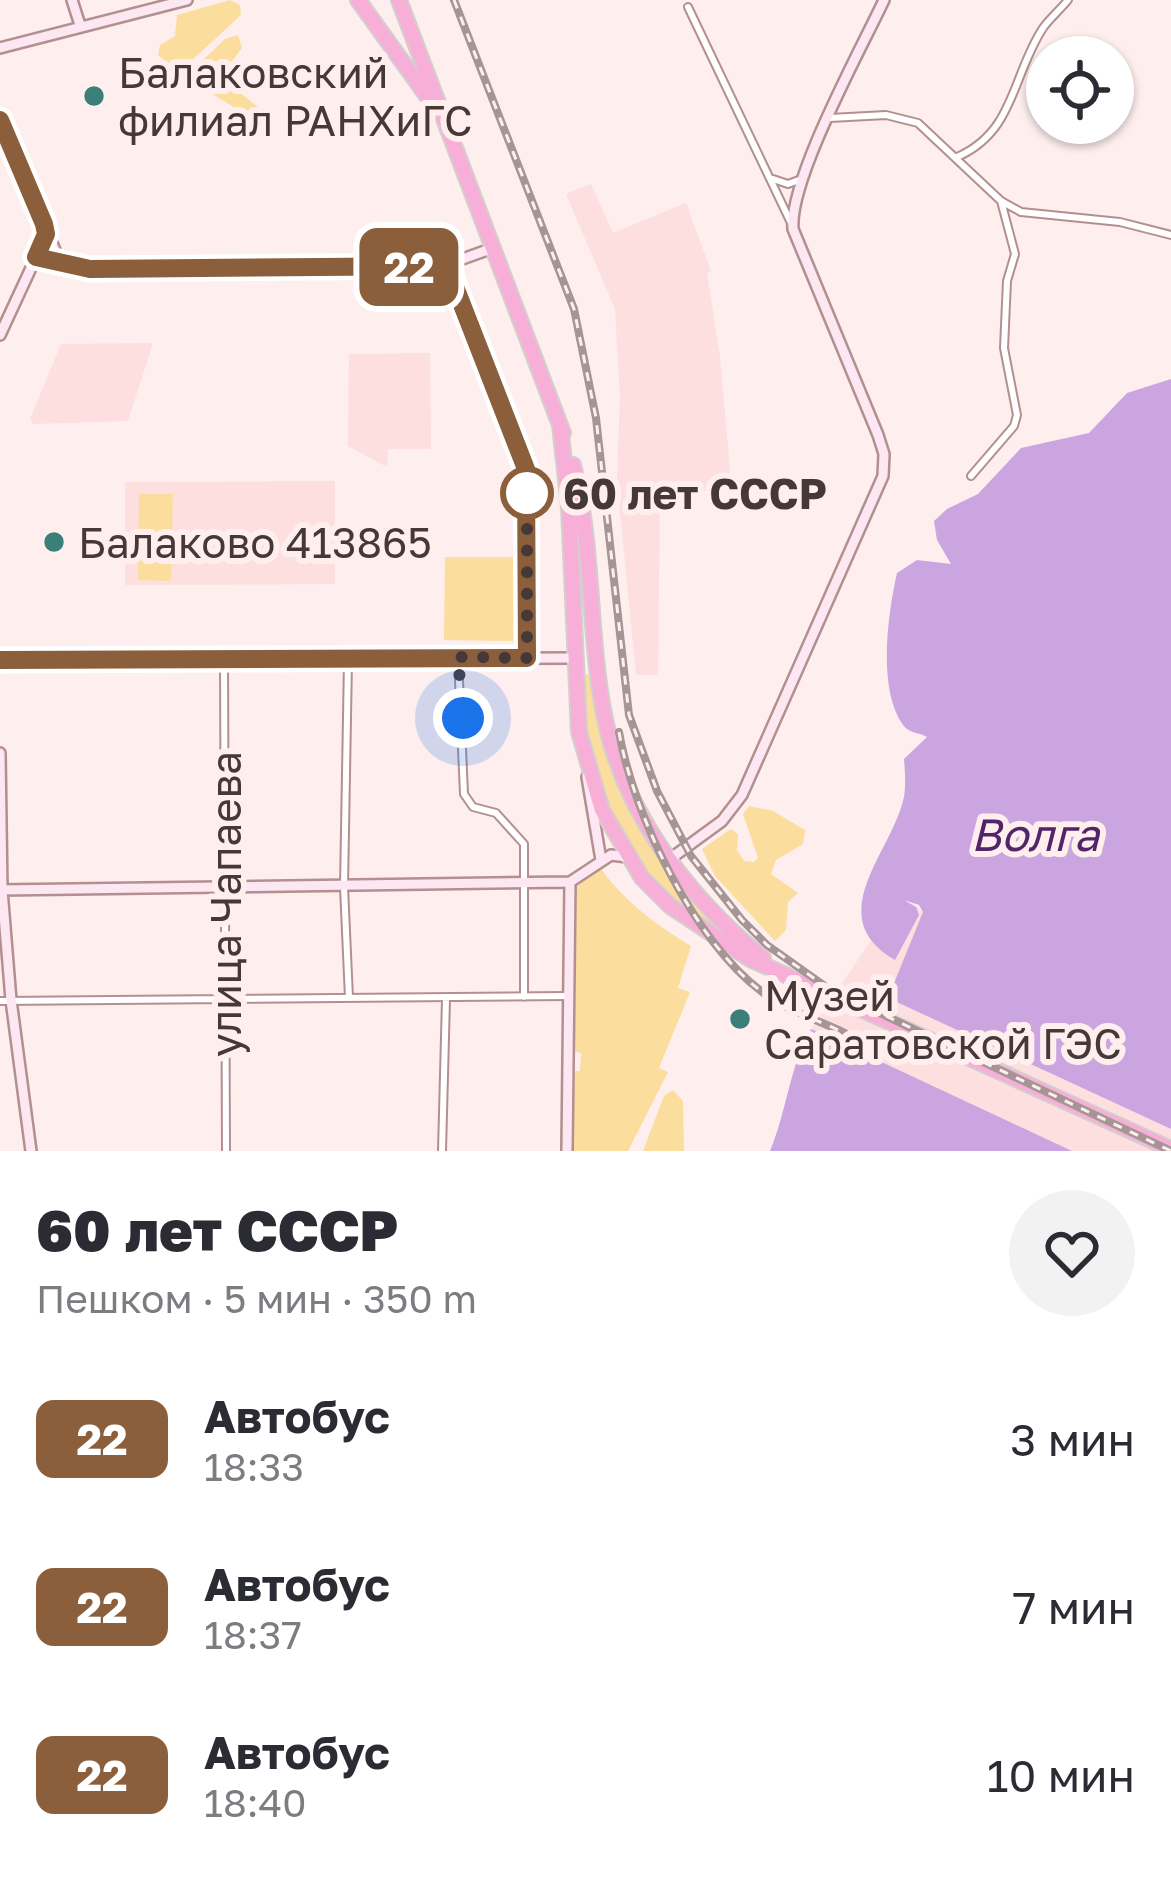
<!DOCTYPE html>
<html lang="ru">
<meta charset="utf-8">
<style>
body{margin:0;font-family:"Golos Text",sans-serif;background:#f2f2f3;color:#2b2b33;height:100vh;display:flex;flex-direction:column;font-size:45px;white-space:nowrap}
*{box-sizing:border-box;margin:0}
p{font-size:39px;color:#7c7c81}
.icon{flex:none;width:66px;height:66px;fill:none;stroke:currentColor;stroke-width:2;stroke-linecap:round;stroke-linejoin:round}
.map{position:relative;height:1151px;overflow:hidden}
.details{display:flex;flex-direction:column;background:#fff;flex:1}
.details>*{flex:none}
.badge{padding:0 24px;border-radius:18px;font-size:42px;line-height:78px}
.tools{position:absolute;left:1026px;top:36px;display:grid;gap:24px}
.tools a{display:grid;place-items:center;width:108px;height:108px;border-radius:50%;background:#fff;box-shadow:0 3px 9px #0004;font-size:60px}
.you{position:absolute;width:60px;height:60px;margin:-30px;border:9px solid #fff;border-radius:50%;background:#1a73e8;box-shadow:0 0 0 18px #1a73e833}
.map>.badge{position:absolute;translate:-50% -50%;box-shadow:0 0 0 6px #fff}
.round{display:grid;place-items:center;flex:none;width:126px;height:126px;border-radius:63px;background:#f2f2f3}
.summary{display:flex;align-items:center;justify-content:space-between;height:204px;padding:0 36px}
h1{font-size:57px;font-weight:800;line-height:90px}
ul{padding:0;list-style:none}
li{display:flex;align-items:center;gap:36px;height:168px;padding:0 36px}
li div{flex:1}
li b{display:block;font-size:45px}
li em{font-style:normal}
li .badge{min-width:132px;font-weight:700;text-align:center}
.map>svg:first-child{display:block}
.built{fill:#fcdfde}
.green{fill:#fbdd9e}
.water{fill:#caa5e0}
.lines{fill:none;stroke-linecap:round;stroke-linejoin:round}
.street-casing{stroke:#b3908f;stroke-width:10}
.secondary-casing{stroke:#b3908f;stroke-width:14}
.highway-casing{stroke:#d3cfcf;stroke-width:18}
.street{stroke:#fff;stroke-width:6}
.secondary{stroke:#fde7f3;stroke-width:9}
.highway{stroke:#f8afd7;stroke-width:14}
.rail-casing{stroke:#a59595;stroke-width:8}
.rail{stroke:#feeeee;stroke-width:3;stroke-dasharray:9;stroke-linecap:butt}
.line-casing{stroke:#fff;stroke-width:27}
.line{stroke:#8b5e3c;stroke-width:18}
.walk{stroke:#473838;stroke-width:12;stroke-dasharray:0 21.6}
.poi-dot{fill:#3a8078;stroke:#feeeee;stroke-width:4.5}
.stop-dot{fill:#fff;stroke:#8b5e3c;stroke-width:6}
.labels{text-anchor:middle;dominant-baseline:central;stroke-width:12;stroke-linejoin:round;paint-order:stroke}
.poi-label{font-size:42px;fill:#473838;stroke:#feeeee;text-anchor:start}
.stop-label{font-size:42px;font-weight:bold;fill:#473838;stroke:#feeeee;text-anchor:start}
.street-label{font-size:42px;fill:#473838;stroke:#feeeee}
.water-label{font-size:45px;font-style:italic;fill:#522469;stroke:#feeeee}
</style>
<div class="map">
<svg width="1171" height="1151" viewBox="0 0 1171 1151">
<rect width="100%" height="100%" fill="#feeeee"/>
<!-- built -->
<path class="built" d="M591 184 613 233 686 203 711 271 707 273 720 357 732 492 660 490 658 675H636L617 481 620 396 615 309 566 194Z
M153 343 128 421 33 424 30 419 61 344Z
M430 353 431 449H388L387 467 348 446 349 354Z
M335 481V584L125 585V482Z
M906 899 924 912 888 998 1171 1129V1151H1072L811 1029 872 939 879 948 916 907Z"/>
<!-- green -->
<path class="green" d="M230 0 240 5 241 15 188 64 175 69 158 55 160 45 175 36 177 15Z
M238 35 242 48 227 68 226 81 258 107 259 114 250 117 193 82 189 73 225 39Z
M139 494H173L171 581 138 580Z
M445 557H519L518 641 444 640Z
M587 674 594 680C615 799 639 831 717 920L713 927 659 891 608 818 587 750 580 676Z
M749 806 773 811 805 830 803 844 776 860 771 874 798 893 788 902 786 930 775 941 715 876 702 849 731 829 738 834 737 850 744 861 754 862 758 858 743 814Z
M601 869C626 903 655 924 691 946L678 988 690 992 659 1068 668 1072 628 1151H571L572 1071H580L581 1053 573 1051 575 884Z
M673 1090 683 1101 684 1151H643L664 1096Z"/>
<!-- water -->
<path class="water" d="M1171 379V1129L888 998 923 912 919 905 904 900 916 907 919 915 895 960C820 916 892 853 904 797 906 785 905 771 904 759L927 737C919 732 910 734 903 725 877 689 888 613 897 573L917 560 951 564 937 540 934 521 947 509 978 494 1021 448 1089 433 1127 393Z
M811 1029 1072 1151H770C787 1111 789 1068 811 1029Z"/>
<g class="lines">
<defs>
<path id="street" d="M688 7 792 225
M830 118 886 115 918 123 1001 201 1021 212 1120 222 1171 235
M957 157C1015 132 1012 75 1043 28 1050 18 1060 10 1068 0
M773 179 788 184 799 180
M971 476 1014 426 1017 415 1004 348 1007 281 1015 254 1001 201
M458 657 464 794 473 807 496 813 524 844V997
M224 661 226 1151
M348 661 344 887 349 998
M0 1001 567 996
M442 1151 446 999"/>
<path id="secondary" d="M72 0 80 25
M0 48 187 0
M0 120 57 255 68 266
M36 257 90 269 443 266 493 248
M447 265 525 469 527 657
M0 335 44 240 45 229
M0 660 574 658
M0 753 2 890 11 1000 31 1151
M587 777 601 860
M670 859 722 821 742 795 883 476 884 454 878 435 793 229C789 180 860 51 884 0
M570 882 611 855 627 857
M0 890 570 882
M567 1151 570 882"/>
<path id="highway" d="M358 0 432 103
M399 0 563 433
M560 425 569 507 579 732 602 810 642 878 670 906 750 959 1171 1149
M573 465C594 547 588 632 604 714 622 811 688 897 763 958"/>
</defs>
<!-- street casing -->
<use href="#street" class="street-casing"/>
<!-- secondary casing -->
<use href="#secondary" class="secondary-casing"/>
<!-- highway casing -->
<use href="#highway" class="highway-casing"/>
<!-- street -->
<use href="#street" class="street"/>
<!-- secondary -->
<use href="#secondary" class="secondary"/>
<!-- highway -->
<use href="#highway" class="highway"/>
<defs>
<path id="rail" d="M454 0 574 309 596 418 629 715 657 791 691 856 742 920 767 945 829 989 1171 1151
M619 732C633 814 694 941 761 991 785 1010 818 1020 845 1033"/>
</defs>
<!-- rail casing -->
<use href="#rail" class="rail-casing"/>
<!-- rail -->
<use href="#rail" class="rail"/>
</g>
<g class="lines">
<defs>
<path id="line" d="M0 120 44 224 46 234 36 257 90 269 447 266 526 469 527 658 0 660"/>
</defs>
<!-- line casing -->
<use href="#line" class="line-casing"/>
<!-- line -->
<use href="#line" class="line"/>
<!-- walk -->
<path class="walk" d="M463 718 458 657 527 658V493"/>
</g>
<!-- markers -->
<g class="poi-dot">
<circle cx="94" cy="96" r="12"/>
<circle cx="54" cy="542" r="12"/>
<circle cx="740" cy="1019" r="12"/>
</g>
<circle class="stop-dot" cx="527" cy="493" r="24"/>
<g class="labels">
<!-- poi labels -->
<g class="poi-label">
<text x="118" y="72">Балаковский<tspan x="118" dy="48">филиал РАНХиГС</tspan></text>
<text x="78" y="542">Балаково 413865</text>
<text x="764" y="995">Музей<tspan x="764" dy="48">Саратовской ГЭС</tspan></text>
</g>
<!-- stop labels -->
<g class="stop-label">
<text x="563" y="493">60 лет СССР</text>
</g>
<!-- street labels -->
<g class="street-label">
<text transform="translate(225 904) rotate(-90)">улица Чапаева</text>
</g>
<!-- water labels -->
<g class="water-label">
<text x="1035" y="834">Волга</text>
</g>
</g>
</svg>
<div class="tools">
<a><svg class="icon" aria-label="locate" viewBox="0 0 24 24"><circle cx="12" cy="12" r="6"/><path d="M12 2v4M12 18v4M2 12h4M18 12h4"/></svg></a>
</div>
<div class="you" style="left:463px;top:718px"></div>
<b class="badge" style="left:409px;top:267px;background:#8b5e3c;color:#fff">22</b>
</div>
<section class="details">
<div class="summary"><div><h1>60 лет СССР</h1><p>Пешком · 5 мин · 350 m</p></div><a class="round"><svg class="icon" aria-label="heart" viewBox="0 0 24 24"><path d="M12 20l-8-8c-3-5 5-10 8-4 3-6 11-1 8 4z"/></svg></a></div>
<ul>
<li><span class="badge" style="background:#8b5e3c;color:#fff">22</span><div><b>Автобус</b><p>18:33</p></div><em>3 мин</em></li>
<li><span class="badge" style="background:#8b5e3c;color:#fff">22</span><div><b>Автобус</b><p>18:37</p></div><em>7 мин</em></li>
<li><span class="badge" style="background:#8b5e3c;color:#fff">22</span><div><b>Автобус</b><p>18:40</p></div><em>10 мин</em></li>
</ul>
</section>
